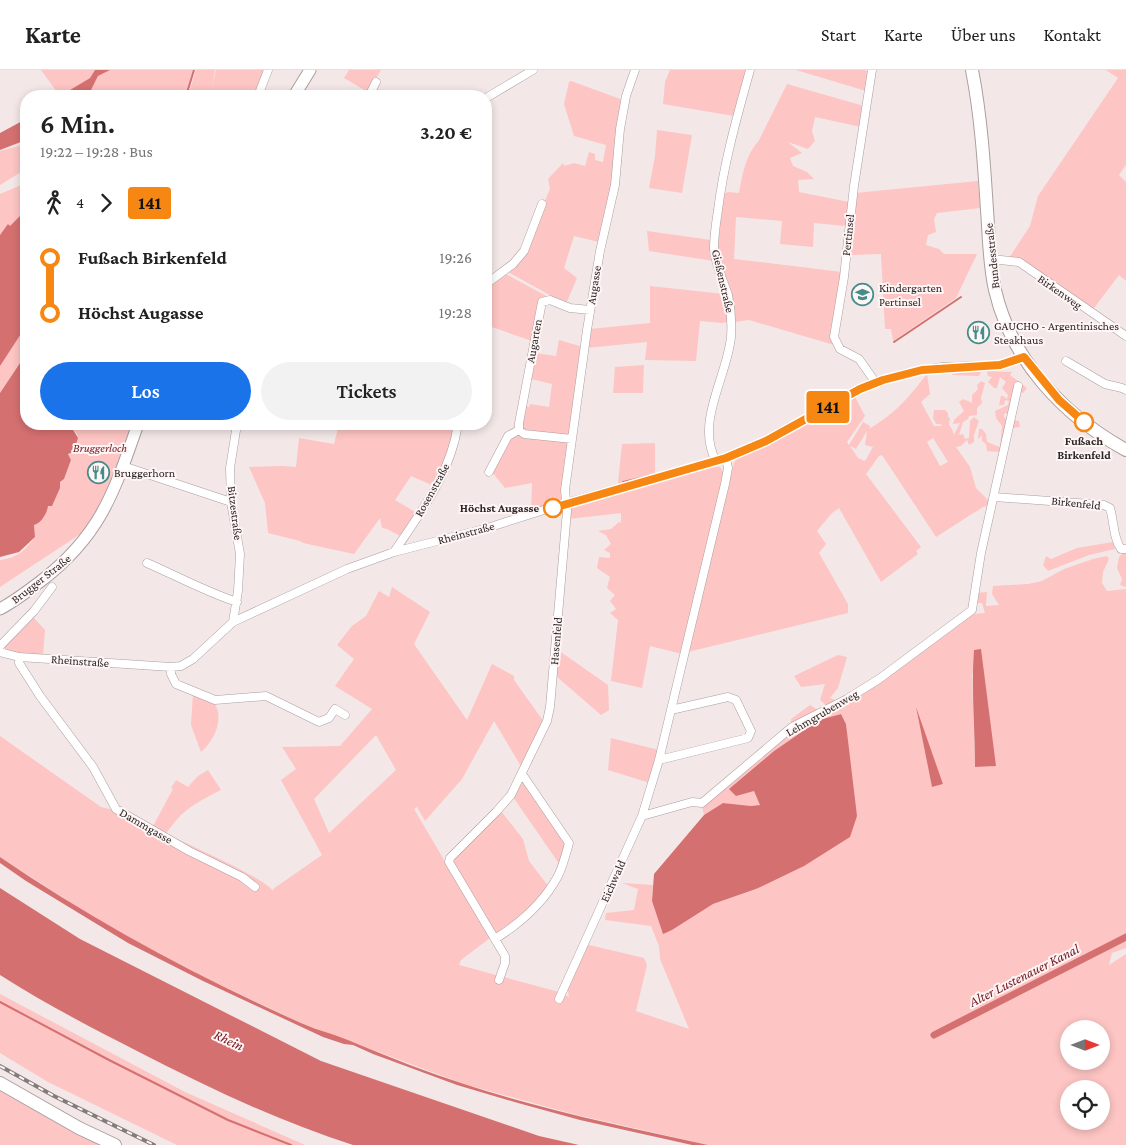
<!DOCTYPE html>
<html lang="de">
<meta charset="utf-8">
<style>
body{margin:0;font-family:"Crimson Pro",serif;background:#f2f2f2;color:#222;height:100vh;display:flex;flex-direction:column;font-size:19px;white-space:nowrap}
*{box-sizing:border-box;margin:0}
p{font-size:16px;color:#767676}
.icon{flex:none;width:28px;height:28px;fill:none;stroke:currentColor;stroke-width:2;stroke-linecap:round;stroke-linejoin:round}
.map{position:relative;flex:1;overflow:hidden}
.sheet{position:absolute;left:20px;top:20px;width:472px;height:340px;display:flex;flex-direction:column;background:#fff;border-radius:20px;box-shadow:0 2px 8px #0003}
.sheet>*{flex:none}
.badge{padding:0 10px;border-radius:4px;font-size:18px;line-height:32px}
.needle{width:32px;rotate:90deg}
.tools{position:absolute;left:1060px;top:950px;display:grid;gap:10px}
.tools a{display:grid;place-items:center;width:50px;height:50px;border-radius:50%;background:#fff;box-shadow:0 2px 8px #0003;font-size:25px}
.map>.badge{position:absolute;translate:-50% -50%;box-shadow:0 0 0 2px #fff}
.legs{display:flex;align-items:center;gap:8px;height:55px;padding:0 20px;font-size:16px}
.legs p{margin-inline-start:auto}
.overview{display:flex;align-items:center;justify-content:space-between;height:85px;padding:0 20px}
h1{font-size:28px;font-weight:600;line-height:38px}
.cta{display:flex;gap:10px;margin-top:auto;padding:10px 20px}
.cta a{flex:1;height:58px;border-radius:30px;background:#1a73e8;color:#fff;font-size:20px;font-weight:600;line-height:58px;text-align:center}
.cta a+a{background:#f2f2f2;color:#222}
ul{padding:0 20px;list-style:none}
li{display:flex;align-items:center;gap:18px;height:55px;font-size:19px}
li i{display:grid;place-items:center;width:8px;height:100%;margin:0 6px;background:currentColor}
li i::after{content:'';width:12px;height:12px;margin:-6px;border:4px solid;border-radius:50%;background:#fff}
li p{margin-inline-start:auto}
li:first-child i{background:linear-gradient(#0000 50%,currentColor 0)}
li:last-child i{background:linear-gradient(currentColor 50%,#0000 0)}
header{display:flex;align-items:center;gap:30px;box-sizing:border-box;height:70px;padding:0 25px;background:#fff;border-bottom:1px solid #e0e0e0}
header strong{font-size:24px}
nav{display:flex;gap:28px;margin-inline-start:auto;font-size:18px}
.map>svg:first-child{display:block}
.green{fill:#fdc5c3;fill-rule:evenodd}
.water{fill:#d57070}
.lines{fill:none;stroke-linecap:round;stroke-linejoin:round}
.stream{stroke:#d57070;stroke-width:2}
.canal{stroke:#d57070;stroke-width:7}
.street-casing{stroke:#aa9f9f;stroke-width:9}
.secondary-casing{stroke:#aa9f9f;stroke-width:13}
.primary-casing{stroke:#aa9f9f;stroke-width:14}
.street{stroke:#fff;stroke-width:8}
.secondary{stroke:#fff;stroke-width:11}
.primary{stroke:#fff;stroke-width:12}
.rail-casing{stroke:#847c7c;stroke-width:4}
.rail{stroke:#fff5f5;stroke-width:2;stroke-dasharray:5.5;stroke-linecap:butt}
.line-1-casing{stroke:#fff;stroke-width:11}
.line-1{stroke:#f68712;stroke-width:8}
.stop-1-dot{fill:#fff;stroke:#f68712;stroke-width:2.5}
.labels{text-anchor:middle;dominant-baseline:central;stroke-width:4;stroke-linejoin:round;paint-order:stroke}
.street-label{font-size:12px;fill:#2b2626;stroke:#fff5f5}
.poi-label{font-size:12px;fill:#2b2626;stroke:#fff5f5;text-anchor:start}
.stop-label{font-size:12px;font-weight:bold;fill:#2b2626;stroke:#fff5f5}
.park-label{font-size:12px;font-style:italic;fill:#741921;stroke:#fff5f5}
.water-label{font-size:14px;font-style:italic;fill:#741820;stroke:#fff5f5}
</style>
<header>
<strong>Karte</strong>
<nav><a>Start</a><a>Karte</a><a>Über uns</a><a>Kontakt</a></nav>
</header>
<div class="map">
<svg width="1126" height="1075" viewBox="0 0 1126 1075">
<rect width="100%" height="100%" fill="#f3e8e7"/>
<!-- green -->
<path class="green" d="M41 0H95L90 8 60 26Z
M110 0H193L185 26H88L98 6Z
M196 0H215L212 17 216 0H265L256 26H210V24L209 26H188Z
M349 0H381L368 22 344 8Z
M670 0H747L734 46 663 34 665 12Z
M796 0H864L869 2 866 21Z
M1106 0H1126V95L1119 105 1126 112V211L1119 205 1091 242 1009 188 1030 156 1038 126 1118 8Z
M571 11 623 30 615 99 599 172 574 166 564 198 577 208 566 234 506 201C518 193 535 179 531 163L550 119 548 109 563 93 564 96 574 93 585 96 589 82 595 84V90L603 92 606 75 574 66 564 34 569 12Z
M787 14 864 36 861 57 815 47 812 61 815 71 808 79 788 72 802 83 790 88 793 96 807 102 814 109 798 110 799 122 849 132 846 156 814 153 813 177 780 174 782 151 736 147 734 189 842 202 832 267 834 275 749 250 734 252 718 189 717 172 723 124 728 122 739 123C742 106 746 84 758 72Z
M657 60 692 65 682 123 649 118 655 86Z
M26 74V99L0 115V81Z
M978 111 980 138 937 143 934 149 936 162 928 165 926 175 939 179 944 184H977L956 228 893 271 891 259H885L881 184 849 185 855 123Z
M26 113V284L0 323V124Z
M647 161 711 170 714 191 649 181Z
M504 203 548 227 544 228 532 271 486 255 488 217Z
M650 216 724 224 728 252 722 253 700 251 696 291 645 290 647 272 586 278 590 259 650 253Z
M559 270 583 277 569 364 566 365 526 361 522 358 525 335 529 337 530 334 549 337 552 314 531 309 535 283 556 286Z
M644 295 643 323H613L615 297Z
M955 300 1012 302 1010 305 1027 318 1023 323 1013 320 1010 342 1004 344V348L1019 351 1020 357 1004 359 1005 364 999 382 987 381 986 374 982 371V365L978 369 979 359H982L986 364 987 372 1000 377 1002 356 996 348 995 341 1008 335 1009 331 1005 330 1004 335H999L1001 326H1003L1007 329 1008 325 1002 318 1006 312 1000 307 997 318H994L988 312 992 307 988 306 987 302H981L979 306 953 305 948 301Z
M927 304 930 324 921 332 934 356H942L941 354H936L933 348 934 340H945L948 343V347L950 348 949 355 952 359 954 365 960 353 953 354 954 350 964 341 959 332 963 329 972 333V325L978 319 977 315 981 311 985 313 981 328 982 333 977 338V345L969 346 968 349 963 352 959 365 963 364 965 369 969 368 970 351 974 347 979 351 974 365V372L969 375 967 370 961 376 956 377 970 397 976 418 990 432 987 436 983 437 936 467 882 385 879 386 866 404 921 477 916 481 918 484 881 512 839 438 832 443 817 461 826 474 819 483 848 534V543L688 582 734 393 737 388 792 363 855 327 865 346 847 372 849 375 863 352 870 356 869 359C897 342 907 329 927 304ZM867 361 865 375 873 377 865 391 858 388 850 376 856 379ZM933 368 948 392 940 396 927 372Z
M77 354H131L121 390 88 459 0 517V490C17 488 26 480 35 467L34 454H37L44 447 48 436 52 435 60 418V412L64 409 71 390 68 385 74 382 78 368 77 364 72 358Z
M339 354H455L453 369 434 416 411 406 395 430 417 443 402 467 387 459 382 458 380 448 354 484 303 473 300 471 268 463 265 433 249 397 282 396 296 397 299 368 334 374Z
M518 365 566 372 569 375 561 430 531 441 532 413 505 418 492 402 508 370 512 366Z
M655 373V405L620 415 618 413 622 374Z
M714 396 720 397 725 405 682 584 650 576 642 618 611 611 618 550 610 543 616 539 610 531 615 525 607 518 610 507 597 498 599 487 610 488V483L604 480 611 474 606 465 598 461 611 459 619 452 621 453V443L569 449 571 437Z
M1113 472 1115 479 1089 485 1048 501 1043 495 1046 486 1051 489 1077 478Z
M1124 482 1126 483V517L1120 515 1122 509 1117 498 1119 487Z
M1107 486 1109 489 1103 502 1102 513 1107 521 1126 519V878L1112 883 1109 895 1126 884V1075H708L573 1044 464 1014 301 953 189 900 133 870 88 844 0 787V666L101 737 114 740 152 758 173 719 171 718 176 710 188 717 198 706 208 700 221 720C196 733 182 739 166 764 185 773 265 808 273 821V819L322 785 281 710 296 699 282 677 340 676 372 639 335 616 354 589 337 575 352 556 366 546 379 521 389 527 392 517 430 542 414 574 467 650 492 594 514 606V610L544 652 522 698 494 651 462 709 425 751 417 737 414 739 490 868 461 890 459 895 559 922 569 927 567 917 586 877 589 875 644 888 647 895 636 941 689 959 660 889 659 876 651 856 605 850 606 843 634 840 638 819 622 813 653 815 652 831 663 863 672 860 713 834 757 819 849 691 846 654 841 644 819 650 774 681 736 725 754 721 761 735 751 736 723 733 704 745 702 737 791 664V649L810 635 824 644 829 638 820 630 825 614 801 617 794 606 838 585 847 587 838 618 830 628 838 631 842 634 944 562 974 544 985 543 982 533H972L975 523 987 522 986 536 999 535 992 524 993 516 1028 514 1042 511 1064 499 1093 489ZM972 602 996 696H995L975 697ZM917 642 943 714 932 717ZM376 665 396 700 329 763 314 729ZM1069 959H1101V991H1069ZM1069 1019H1101V1051H1069Z
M32 546 45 560 43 585 13 582 5 579V576Z
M558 580 608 615 609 640 601 645 556 606Z
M193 623 214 633C225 648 214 671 201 682L191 655Z
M611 668 659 680 650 713 608 700Z
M523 712 565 770V778L560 795 513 727Z
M501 741 523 769 529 791 549 817 519 849 497 865 453 791 454 787Z
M0 924 185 1022 305 1075H177L48 1012 0 983Z
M0 1016 103 1075H0Z"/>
<!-- water -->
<path class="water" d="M95 0H110L98 6 88 26H60L90 8Z
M26 49V70L0 80V63Z
M26 140V256L0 296V165L8 154 10 156Z
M26 284V354H77L72 358 78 368 74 382 68 384 71 390 64 409 60 412V418L52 436H48C47 443 42 453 34 455L35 467 19 482 0 487V323Z
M981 579 996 696 975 697C975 658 971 619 974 580Z
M916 637 943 714 932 717Z
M841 644 846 654 857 746 850 767 804 796 756 819 713 834 672 860 663 864 652 831 654 804 704 745 723 733 751 736 760 735 754 721 736 726 729 719 774 681 819 650Z
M0 787C95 852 196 906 301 953 319 961 338 965 355 973 391 988 427 1002 464 1014 543 1040 626 1057 708 1075H692L580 1050 518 1033 457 1015 373 984 353 975 344 974 323 967 203 911 128 873 26 811 0 793Z
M0 818 80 869 321 991 539 1066 579 1075H353C278 1051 207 1017 137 981 90 957 44 933 0 905Z"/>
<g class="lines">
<!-- stream -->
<path class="stream" d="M186 26 194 0
M894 272 961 227
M623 412 650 406
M0 932 109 990 228 1050 291 1075"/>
<!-- canal -->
<path class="canal" d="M934 965 1126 867"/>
<defs>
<path id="street" d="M872 0 854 116 844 207 834 267 840 279 859 289 876 313
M258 26 268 0
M369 26 376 12
M486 28 533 0
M991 189 1019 192 1126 266
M486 211H490L513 194 524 181 542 134
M1066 291 1105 314 1122 318 1126 320
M572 369 524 364 519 360V353L542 232 550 230 570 238 590 240
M716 391C695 353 727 307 731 267 732 253 731 239 728 225 723 210 715 194 714 178 714 165 716 153 718 140 724 92 737 47 750 0
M123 396 231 432
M489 402 508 366 519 360
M994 427 1104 435 1110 438C1114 451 1113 468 1121 479H1126
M394 482C421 442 451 403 458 354
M147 493C177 506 206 522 237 532
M233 552 238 521 240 484 231 432 230 398 237 354
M0 576 34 541 52 517
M0 582 19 587 171 597 181 596 193 589 233 552 347 499 394 482 484 459 566 433 726 388 767 371 859 319 903 304 942 297 1000 295 1024 287
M19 587V593L40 626 93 697 116 739 189 781 242 807 255 817
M171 597V604L176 614 215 630 266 626 319 652 329 648 335 639 345 645
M659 690 748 668 751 661 736 630 728 627 671 640
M642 746 692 732 702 733 792 657 847 629 879 609 972 540 981 483 1018 316
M495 869C519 854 544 832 558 806 563 796 566 784 569 773L522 704
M499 910 505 893V886L449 792 450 788 496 742 511 725 547 651 550 637 567 441 565 420 587 260 600 181 615 115 620 59 626 26 635 0
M559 929 642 746 659 690 725 414 728 398 726 388"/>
<path id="secondary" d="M294 26 310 0
M0 539C15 531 28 521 41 511 101 465 114 422 138 354"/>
<path id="primary" d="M972 0C981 46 984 93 987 140 989 166 989 194 995 220 1011 290 1064 346 1126 380
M0 1013 79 1058 115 1075"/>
</defs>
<!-- street casing -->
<use href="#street" class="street-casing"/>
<!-- secondary casing -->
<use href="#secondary" class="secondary-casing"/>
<!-- primary casing -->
<use href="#primary" class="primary-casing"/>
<!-- street -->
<use href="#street" class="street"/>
<!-- secondary -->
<use href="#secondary" class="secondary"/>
<!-- primary -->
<use href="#primary" class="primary"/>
<defs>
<path id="rail" d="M0 996 54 1026 154 1075"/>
</defs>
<!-- rail casing -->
<use href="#rail" class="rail-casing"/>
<!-- rail -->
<use href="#rail" class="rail"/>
</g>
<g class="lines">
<defs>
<path id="line-1" d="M553 438 726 388 766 371 860 319 883 310 922 300 1000 295 1024 287 1059 330 1084 352"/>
</defs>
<!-- line-1 casing -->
<use href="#line-1" class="line-1-casing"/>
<!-- line-1 -->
<use href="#line-1" class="line-1"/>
</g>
<!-- icons -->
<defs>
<symbol id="school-ring" viewBox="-11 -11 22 22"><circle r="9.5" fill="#fff5f5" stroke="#468d8a" stroke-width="1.5"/><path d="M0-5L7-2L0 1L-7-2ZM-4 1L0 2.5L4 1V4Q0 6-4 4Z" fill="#468d8a"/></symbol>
<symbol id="restaurant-ring" viewBox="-11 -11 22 22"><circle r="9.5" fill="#fff5f5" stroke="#468d8a" stroke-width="1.5"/><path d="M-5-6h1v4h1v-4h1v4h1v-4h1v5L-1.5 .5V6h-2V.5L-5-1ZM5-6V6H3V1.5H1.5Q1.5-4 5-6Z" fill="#468d8a"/></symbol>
</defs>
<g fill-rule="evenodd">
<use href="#school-ring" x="850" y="212" width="25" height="25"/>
<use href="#restaurant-ring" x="966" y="250" width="25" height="25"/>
<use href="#restaurant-ring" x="86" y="390" width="25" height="25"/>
</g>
<!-- markers -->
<g class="stop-1-dot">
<circle cx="1084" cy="352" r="9"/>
<circle cx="553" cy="438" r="9"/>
</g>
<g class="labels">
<!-- street labels -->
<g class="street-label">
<text transform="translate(848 165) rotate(-84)">Pertinsel</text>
<text transform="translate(992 186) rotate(-96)">Bundesstraße</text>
<text transform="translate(723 211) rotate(77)">Gießenstraße</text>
<text transform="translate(594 215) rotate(-81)">Augasse</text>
<text transform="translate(1060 222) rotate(35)">Birkenweg</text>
<text transform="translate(534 271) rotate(-80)">Augarten</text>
<text transform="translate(432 420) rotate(-61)">Rosenstraße</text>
<text transform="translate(1076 433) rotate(6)">Birkenfeld</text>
<text transform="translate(235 443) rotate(83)">Bitzestraße</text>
<text transform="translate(466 463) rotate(-15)">Rheinstraße</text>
<text transform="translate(41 509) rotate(-38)">Brugger Straße</text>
<text transform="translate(556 571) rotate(-85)">Hasenfeld</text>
<text transform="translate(80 591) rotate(4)">Rheinstraße</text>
<text transform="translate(822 643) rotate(-30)">Lehmgrubenweg</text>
<text transform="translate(146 756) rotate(30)">Dammgasse</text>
<text transform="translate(613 811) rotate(-66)">Eichwald</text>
</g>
<!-- poi labels -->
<g class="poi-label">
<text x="879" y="218">Kindergarten<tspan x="879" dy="14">Pertinsel</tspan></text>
<text x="994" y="256">GAUCHO - Argentinisches<tspan x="994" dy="14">Steakhaus</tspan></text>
<text x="114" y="403">Bruggerhorn</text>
</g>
<!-- stop labels -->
<g class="stop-label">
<text x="1084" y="371">Fußach<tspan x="1084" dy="14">Birkenfeld</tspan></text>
<text x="539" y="438" text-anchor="end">Höchst Augasse</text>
</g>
<!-- park labels -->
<g class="park-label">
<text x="100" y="378">Bruggerloch</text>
</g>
<!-- water labels -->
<g class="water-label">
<text transform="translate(1024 905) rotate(-27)">Alter Lustenauer Kanal</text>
<text transform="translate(229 970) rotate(25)">Rhein</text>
</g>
</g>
</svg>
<div class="tools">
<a><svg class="needle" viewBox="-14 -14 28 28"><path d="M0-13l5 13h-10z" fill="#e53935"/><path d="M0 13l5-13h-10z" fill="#767676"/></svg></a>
<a><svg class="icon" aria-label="locate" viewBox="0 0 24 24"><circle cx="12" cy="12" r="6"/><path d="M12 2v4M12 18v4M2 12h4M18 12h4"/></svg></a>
</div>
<b class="badge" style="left:828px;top:337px;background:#f68712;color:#111">141</b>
<section class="sheet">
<div class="overview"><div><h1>6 Min.</h1><p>19:22 – 19:28 · Bus</p></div><b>3.20 €</b></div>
<div class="legs"><svg class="icon" aria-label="walk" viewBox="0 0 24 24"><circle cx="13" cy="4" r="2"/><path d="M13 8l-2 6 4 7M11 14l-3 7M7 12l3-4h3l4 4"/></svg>4<svg class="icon" aria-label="forward" viewBox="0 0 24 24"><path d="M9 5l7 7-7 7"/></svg><b class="badge" style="background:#f68712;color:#111">141</b></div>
<ul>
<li><i style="color:#f68712"></i><b>Fußach Birkenfeld</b><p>19:26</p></li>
<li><i style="color:#f68712"></i><b>Höchst Augasse</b><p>19:28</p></li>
</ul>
<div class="cta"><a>Los</a><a>Tickets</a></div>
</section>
</div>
